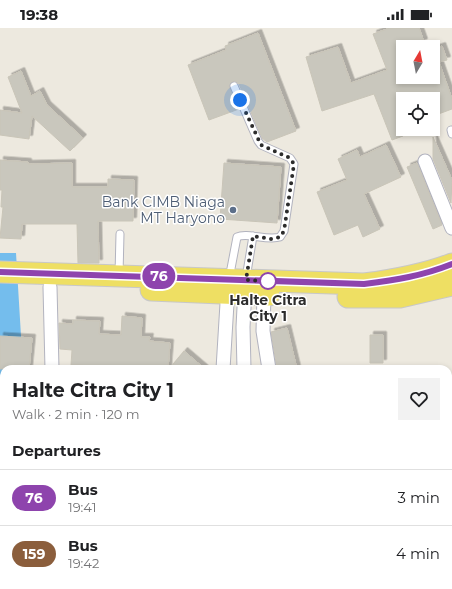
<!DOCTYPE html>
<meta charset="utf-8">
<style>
body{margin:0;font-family:Montserrat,sans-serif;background:#f2f2f2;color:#202124;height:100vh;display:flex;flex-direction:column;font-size:15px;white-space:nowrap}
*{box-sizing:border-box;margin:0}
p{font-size:13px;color:#757577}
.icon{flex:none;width:22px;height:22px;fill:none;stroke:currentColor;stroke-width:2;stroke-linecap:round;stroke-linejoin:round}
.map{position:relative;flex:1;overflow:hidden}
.drawer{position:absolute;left:0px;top:337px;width:452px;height:224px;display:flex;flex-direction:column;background:#fff;border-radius:12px 12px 0 0;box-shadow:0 2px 6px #0003}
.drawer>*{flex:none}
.badge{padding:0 8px;border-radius:13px;font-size:14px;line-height:26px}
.needle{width:26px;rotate:10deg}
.buttons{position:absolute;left:396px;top:12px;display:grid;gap:8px}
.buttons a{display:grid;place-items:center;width:44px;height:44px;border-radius:0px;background:#fff;box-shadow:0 2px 6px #0003;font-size:20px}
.you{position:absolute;width:20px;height:20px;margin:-10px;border:3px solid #fff;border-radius:50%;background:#1a73e8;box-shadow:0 0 0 6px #1a73e833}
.map>.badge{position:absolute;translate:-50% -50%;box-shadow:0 0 0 2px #fff}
h2{padding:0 12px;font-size:15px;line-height:36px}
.round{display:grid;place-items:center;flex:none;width:42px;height:42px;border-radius:0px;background:#f2f2f2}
.overview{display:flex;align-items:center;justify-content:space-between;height:68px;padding:0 12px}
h1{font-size:19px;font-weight:700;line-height:30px}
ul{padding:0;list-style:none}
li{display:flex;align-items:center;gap:12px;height:56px;padding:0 12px;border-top:1px solid #e0e0e0}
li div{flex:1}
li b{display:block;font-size:15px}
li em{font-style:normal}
li .badge{min-width:44px;font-weight:700;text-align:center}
.status{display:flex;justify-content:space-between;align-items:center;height:28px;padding:0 20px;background:#fff;direction:ltr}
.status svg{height:11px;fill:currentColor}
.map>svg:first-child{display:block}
.water{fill:#74bded}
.building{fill:#c9c7bd;stroke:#c9c5b8;filter:url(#shadow)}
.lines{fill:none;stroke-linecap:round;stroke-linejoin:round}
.service-casing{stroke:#b2b3bf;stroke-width:9}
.minor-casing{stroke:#b2b3bf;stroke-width:15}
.primary-casing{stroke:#c8c8c8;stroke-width:23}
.service{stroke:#fff;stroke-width:7}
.minor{stroke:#fff;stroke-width:13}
.primary{stroke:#eedf63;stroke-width:21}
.line-casing{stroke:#fff;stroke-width:9}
.line{stroke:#8e44ad;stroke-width:6}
.walk{stroke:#2c2c2c;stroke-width:4;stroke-dasharray:0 7.2}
.service-dot{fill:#5c6f8a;stroke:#fff;stroke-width:1.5}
.stop-dot{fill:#fff;stroke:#8e44ad;stroke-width:2}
.labels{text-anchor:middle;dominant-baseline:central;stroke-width:3;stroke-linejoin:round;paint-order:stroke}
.service-label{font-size:14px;fill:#4e5e75;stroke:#fff;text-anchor:end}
.stop-label{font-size:14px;font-weight:bold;fill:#2c2c2c;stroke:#fff}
</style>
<div class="status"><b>19:38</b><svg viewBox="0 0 49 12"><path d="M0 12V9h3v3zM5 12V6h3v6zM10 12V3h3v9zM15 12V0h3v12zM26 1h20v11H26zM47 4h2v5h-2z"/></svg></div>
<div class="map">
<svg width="452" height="561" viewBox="0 0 452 561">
<defs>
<filter id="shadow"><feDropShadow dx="3.5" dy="-3.5" stdDeviation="0" flood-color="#0004"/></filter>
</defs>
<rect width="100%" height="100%" fill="#ede9df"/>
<!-- water -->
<path class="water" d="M0 225H16L23 341H4V356L0 358Z"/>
<!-- building -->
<path class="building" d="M390 0H419L424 14 410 19H403V49H433V21L442 18 447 32 439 34 452 71V81L433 88V71H403V108L392 112 374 66 322 83 306 29 338 19 351 55 387 42 373 6Z
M258 5 296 103 267 114 262 110 239 56 235 53 232 54 229 58 239 81 209 92 188 37 226 22 225 18Z
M21 43 31 68 40 63 47 77 83 110 70 123 32 88 29 111 0 107V82L22 85 8 49Z
M433 109 452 152 451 175 433 131Z
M386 117 401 149 364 166 380 201 363 209 358 197 334 207 317 164 347 152 338 131 357 122 360 129Z
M0 132 28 134V136L72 135V159H108V151L134 152 133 193H98L99 235H78L77 196H22L21 211 0 210 3 179H1L2 162H0Z
M224 135 281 139 277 195 220 191Z
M417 135 442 197 433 201 407 139Z
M122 288 142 290 141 309H150L149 313 170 315 168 341 71 337 72 322 60 321 59 295 73 296V292L100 293 99 306 121 307Z
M287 300 297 341H277L271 304Z
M370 307H383V335H370Z
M0 308 32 310 29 341H0Z
M184 323 205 341H169Z"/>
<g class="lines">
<defs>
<path id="service" d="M451 102 452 106
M119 247 120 206
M246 250 253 208
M229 251 237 209C247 204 267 213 280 209L284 203 294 136 290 130 261 117 258 113 234 58"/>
<path id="minor" d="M425 133 452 200
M50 259 52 341
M264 267 263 303 269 341
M223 341 228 259
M244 341 243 299 245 260
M448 371 452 370
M0 461 4 462
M0 483 4 474
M0 547 4 548
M21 557 24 561
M176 561V557
M194 561 195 557
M327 561V557"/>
<path id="primary" d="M0 244 364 256C395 252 423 247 452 236
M151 262 269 267
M348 269H400L452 257"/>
</defs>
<!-- service casing -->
<use href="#service" class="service-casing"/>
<!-- minor casing -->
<use href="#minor" class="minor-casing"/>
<!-- primary casing -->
<use href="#primary" class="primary-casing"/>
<!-- service -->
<use href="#service" class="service"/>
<!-- minor -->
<use href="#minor" class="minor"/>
<!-- primary -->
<use href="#primary" class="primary"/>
</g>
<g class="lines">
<defs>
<path id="line" d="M0 244 364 256C396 252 422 248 452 236"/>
</defs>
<!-- line casing -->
<use href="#line" class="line-casing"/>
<!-- line -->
<use href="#line" class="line"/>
<!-- walk -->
<path class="walk" d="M240 72 261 117 290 130 294 136 284 203 280 209 271 211 253 208 246 252 268 253"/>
</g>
<!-- markers -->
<circle class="service-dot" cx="233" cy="182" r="4"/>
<circle class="stop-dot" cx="268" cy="253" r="8"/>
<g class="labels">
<!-- service labels -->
<g class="service-label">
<text x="225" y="174">Bank CIMB Niaga<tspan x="225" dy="16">MT Haryono</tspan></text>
</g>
<!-- stop labels -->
<g class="stop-label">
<text x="268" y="272">Halte Citra<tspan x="268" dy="16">City 1</tspan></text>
</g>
</g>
</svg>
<div class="buttons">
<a><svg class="needle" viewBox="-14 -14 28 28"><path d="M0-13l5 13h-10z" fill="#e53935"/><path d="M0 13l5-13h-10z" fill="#757577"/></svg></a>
<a><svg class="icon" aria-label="locate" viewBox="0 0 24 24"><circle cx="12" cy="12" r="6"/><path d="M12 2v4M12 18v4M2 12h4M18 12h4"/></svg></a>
</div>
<div class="you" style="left:240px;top:72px"></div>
<b class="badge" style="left:159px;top:248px;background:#8e44ad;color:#fff">76</b>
<section class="drawer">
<div class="overview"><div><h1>Halte Citra City 1</h1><p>Walk · 2 min · 120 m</p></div><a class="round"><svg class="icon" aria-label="heart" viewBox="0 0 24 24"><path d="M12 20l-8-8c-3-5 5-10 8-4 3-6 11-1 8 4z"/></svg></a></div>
<h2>Departures</h2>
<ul>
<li><span class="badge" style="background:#8e44ad;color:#fff">76</span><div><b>Bus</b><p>19:41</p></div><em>3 min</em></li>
<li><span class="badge" style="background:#8b5e3c;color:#fff">159</span><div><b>Bus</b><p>19:42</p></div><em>4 min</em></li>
</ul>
</section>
</div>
